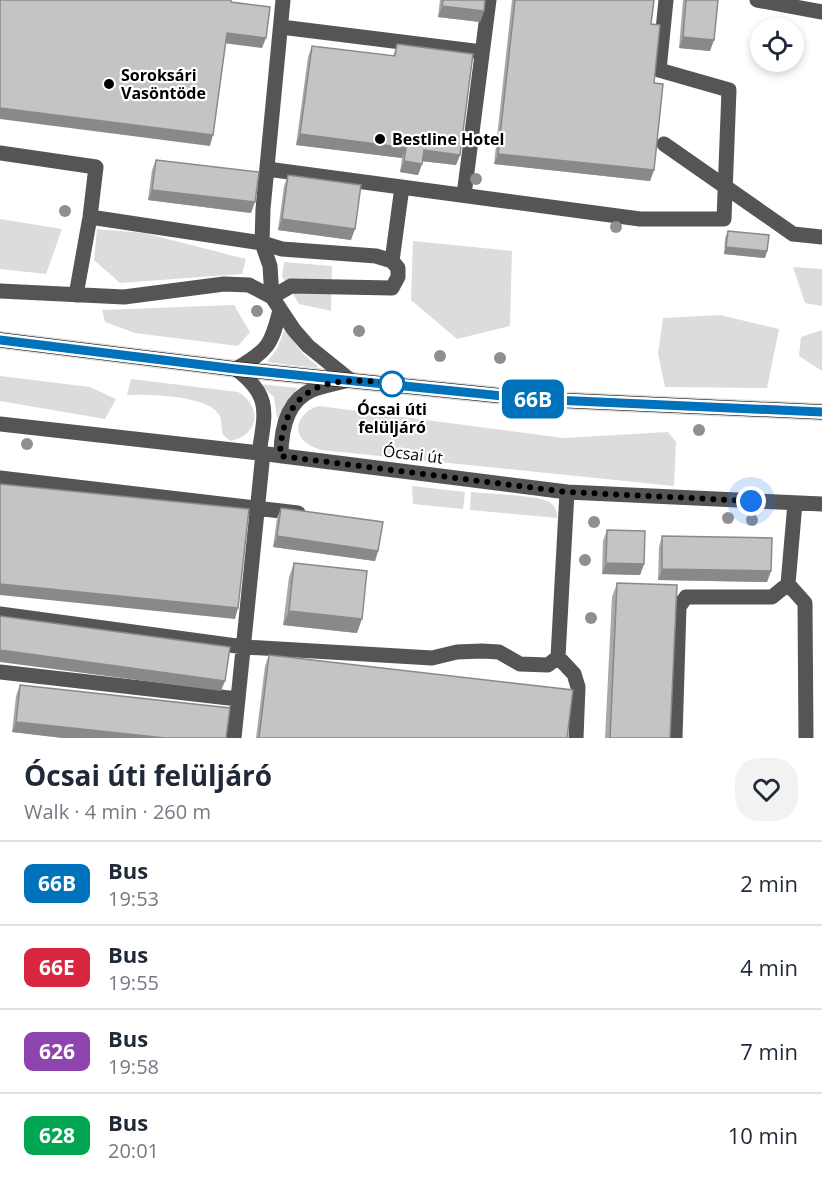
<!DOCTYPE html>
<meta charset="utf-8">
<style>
body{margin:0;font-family:"Open Sans",sans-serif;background:#f2f2f3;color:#1f2937;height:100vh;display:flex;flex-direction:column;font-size:22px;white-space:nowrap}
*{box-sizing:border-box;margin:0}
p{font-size:20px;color:#747a83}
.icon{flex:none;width:33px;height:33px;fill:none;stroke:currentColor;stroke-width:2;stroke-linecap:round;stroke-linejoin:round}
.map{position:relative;height:738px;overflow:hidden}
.details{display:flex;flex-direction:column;background:#fff;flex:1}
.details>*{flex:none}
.badge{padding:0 12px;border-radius:9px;font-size:21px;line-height:39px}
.buttons{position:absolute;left:750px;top:18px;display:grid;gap:12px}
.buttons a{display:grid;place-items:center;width:54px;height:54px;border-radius:50%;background:#fff;box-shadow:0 3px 9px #0003;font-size:30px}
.you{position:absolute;width:30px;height:30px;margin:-15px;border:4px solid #fff;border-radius:50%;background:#1a73e8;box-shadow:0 0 0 9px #1a73e833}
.map>.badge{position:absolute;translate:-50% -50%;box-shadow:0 0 0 3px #fff}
.round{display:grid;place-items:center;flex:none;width:63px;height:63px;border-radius:24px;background:#f2f2f3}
.headline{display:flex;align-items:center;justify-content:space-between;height:102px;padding:0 24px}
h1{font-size:28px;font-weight:700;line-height:45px}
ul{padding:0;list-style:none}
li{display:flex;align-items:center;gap:18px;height:84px;padding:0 24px;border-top:2px solid #e0e1e3}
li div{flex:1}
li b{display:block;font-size:22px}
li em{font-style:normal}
li .badge{min-width:66px;font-weight:700;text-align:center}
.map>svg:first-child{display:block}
.green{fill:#dcdcdc}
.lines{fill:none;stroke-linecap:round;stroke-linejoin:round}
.major-casing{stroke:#dbdbdb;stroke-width:18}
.minor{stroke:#555;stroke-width:15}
.major{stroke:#000;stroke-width:15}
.tree{fill:#8f8f8f}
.wall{fill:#a9a9a9}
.shaded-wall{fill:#898989}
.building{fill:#c4c4c4;stroke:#898989;stroke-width:1.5}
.line-casing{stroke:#fff;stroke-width:14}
.line{stroke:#0072bc;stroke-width:9}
.walk{stroke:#000;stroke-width:6;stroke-dasharray:0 10.8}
.poi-dot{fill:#000;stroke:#fff;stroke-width:2}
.stop-dot{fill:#fff;stroke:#0072bc;stroke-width:3}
.labels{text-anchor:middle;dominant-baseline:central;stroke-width:4.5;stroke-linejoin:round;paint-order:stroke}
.poi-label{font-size:16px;font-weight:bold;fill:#000;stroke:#fff;text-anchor:start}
.stop-label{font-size:16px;font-weight:bold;fill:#000;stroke:#fff}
.street-label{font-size:16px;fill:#000;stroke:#fff}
</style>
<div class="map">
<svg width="822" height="738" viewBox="0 0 822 738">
<rect width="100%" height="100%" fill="#fff"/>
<!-- green -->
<path class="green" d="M0 219 62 229 46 274 0 269Z
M97 229 144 233 246 259 242 274 120 283 94 260Z
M413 241 512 251 510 326 457 339 411 300Z
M284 262 332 266 331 311 299 304 282 276Z
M793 267 822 269V306L805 303Z
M234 305 250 332 238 346 135 333 105 322 102 310Z
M720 315 779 329 767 388 665 387 658 354 663 318Z
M286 326C294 342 301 355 317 365V368L267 362 277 349Z
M822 330V371L799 356 801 337Z
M0 376 90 387 116 399 105 419 0 401Z
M131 379 238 392C263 406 259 436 230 441L223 435C221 430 222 422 220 417 213 395 146 394 127 395Z
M259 384 298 388 284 405 280 417 277 418 274 397Z
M319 406 564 438 668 432 676 442 674 486 321 450C315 448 308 445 303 440 291 427 304 409 319 406Z
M412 486 465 492 463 509 413 504Z
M471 492C488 494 536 495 549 502 556 506 557 511 557 518L470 510Z"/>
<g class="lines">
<defs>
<path id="major" d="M0 340 236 369 532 399 822 412"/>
</defs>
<!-- major casing -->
<use href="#major" class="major-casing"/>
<!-- minor -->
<path class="minor" d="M757 0 822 12
M281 27 482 52
M664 144 793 234 822 237
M0 153 96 167 90 217 76 295
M267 169 640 219H724L729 90 659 70 666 0
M464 195 489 0
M90 217 262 243 282 249 376 256 392 261 398 268V277L392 288 291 286 272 297 270 266 262 243 263 209 283 0
M392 261 402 187
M0 291 124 297 224 284 249 285 272 297 294 330 308 346 349 379
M0 424 259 453 567 492 822 504
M259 453C265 413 272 396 236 369 268 350 271 346 280 310
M281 456C281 431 286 401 312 390 322 386 334 384 344 381
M0 478 298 513
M795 503 788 584 805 603 806 738
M0 614 244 647 432 658 457 652 482 651 499 652 520 664 548 665 558 657 567 492
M558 657 574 674 578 687 576 738
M0 672 238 699
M234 738 263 453
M675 738 679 607 686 597H772L788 584"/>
<!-- major -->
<use href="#major" class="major"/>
</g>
<!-- trees -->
<g class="tree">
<circle cx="476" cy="179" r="6"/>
<circle cx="65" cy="211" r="6"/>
<circle cx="616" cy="227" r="6"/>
<circle cx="257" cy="311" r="6"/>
<circle cx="359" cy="331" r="6"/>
<circle cx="440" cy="356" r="6"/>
<circle cx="500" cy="358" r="6"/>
<circle cx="699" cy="430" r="6"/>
<circle cx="27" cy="444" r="6"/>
<circle cx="728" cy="518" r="6"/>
<circle cx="752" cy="520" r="6"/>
<circle cx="594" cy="522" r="6"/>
<circle cx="585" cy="560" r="6"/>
<circle cx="591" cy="618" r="6"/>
</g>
<!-- wall -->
<path class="wall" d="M440 0H485L484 11 480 22 438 17Z
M512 0H654L651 24 654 83V170L650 181 494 164Z
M683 0H718L710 51 679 48Z
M397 44 460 155 456 165 423 161 418 175 400 172 402 158 296 145 308 57 312 46 393 56Z
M156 160 251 213 148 200 152 170Z
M288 175 351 240 278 230 284 186Z
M728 231 767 251 765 258 724 254 725 238Z
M281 508 378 551 375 561 273 547 277 518Z
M607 530 644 564 640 575 602 574 603 541Z
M662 536 771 571 767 582 658 580 659 547Z
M294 563 357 633 283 625 289 577Z
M617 583 670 738H605L612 597Z
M269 655 567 738H256L265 666Z
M20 685 226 738H63L12 732 16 696Z"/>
<!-- shaded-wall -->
<path class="shaded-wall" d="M442 6 484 11 480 22 438 17Z
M227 33 266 38 262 48 223 43Z
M683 37 714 40 710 51 679 48Z
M0 108 213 135 210 146 0 119Z
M300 134 406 148 402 158 296 145Z
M424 150 460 155 456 165 420 161Z
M498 154 654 170 650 181 494 164Z
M404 161 422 164 418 175 400 172Z
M152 190 255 202 251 213 148 200Z
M282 219 355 229 351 240 278 230Z
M726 247 767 251 765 258 724 254Z
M277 536 378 551 375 561 273 547Z
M606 563 644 564 640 575 602 574Z
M662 569 771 571 767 582 658 580Z
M0 584 238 608 235 619 0 595Z
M289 611 362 619 357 633 283 625Z
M0 650 225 681 221 691 0 662Z
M16 722 165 738H63L12 732Z"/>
<!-- building -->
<path class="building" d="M0 0H231V2L270 7 266 38 227 33 213 135 0 108Z
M443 0H485L484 11 442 6Z
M515 0H654L651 24 660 25 654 83 663 84 654 170 498 154Z
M686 0H718L714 40 683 37Z
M397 44 473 54 460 155 424 150 422 164 404 161 406 148 300 134 312 46 395 56Z
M156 160 259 172 255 202 152 190Z
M288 175 361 185 355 229 282 219Z
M728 231 769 235 767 251 726 247Z
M0 484 249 509 238 608 0 584Z
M281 508 383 522 378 551 277 536Z
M607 530 645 531 644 564 606 563Z
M662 536 772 538 771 571 662 569Z
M294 563 367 571 362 619 289 611Z
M617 583 677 585 670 738H610Z
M0 616 230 647 225 681 0 650Z
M269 655 573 690 567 738H259Z
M20 685 230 708 226 738H165L16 722Z"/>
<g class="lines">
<defs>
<path id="line" d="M0 340 236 369 532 399 822 412"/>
</defs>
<!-- line casing -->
<use href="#line" class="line-casing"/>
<!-- line -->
<use href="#line" class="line"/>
<!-- walk -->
<path class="walk" d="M392 384C331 374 282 384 280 456L567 492 751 501"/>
</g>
<!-- markers -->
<g class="poi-dot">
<circle cx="109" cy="84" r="6"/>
<circle cx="380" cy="139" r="6"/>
</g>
<circle class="stop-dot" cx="392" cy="384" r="12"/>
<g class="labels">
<!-- poi labels -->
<g class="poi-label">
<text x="121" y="75">Soroksári<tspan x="121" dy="18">Vasöntöde</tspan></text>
<text x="392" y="139">Bestline Hotel</text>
</g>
<!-- stop labels -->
<g class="stop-label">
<text x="392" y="409">Ócsai úti<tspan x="392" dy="18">felüljáró</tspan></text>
</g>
<!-- street labels -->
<g class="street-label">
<text transform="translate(413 454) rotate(7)">Ócsai út</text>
</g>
</g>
</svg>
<div class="buttons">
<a><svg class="icon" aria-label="locate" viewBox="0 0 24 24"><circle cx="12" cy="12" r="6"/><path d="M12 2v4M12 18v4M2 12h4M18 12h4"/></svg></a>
</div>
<div class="you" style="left:751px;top:501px"></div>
<b class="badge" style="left:533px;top:399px;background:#0072bc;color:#fff">66B</b>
</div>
<section class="details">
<div class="headline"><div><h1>Ócsai úti felüljáró</h1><p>Walk · 4 min · 260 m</p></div><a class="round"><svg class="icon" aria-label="heart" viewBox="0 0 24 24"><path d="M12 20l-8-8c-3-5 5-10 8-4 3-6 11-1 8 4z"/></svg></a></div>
<ul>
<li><span class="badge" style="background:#0072bc;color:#fff">66B</span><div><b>Bus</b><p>19:53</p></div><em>2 min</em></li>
<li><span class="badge" style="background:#d7263d;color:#fff">66E</span><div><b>Bus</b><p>19:55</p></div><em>4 min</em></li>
<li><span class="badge" style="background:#8e44ad;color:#fff">626</span><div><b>Bus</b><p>19:58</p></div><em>7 min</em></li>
<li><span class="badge" style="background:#00a651;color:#fff">628</span><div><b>Bus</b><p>20:01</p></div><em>10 min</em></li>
</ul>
</section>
